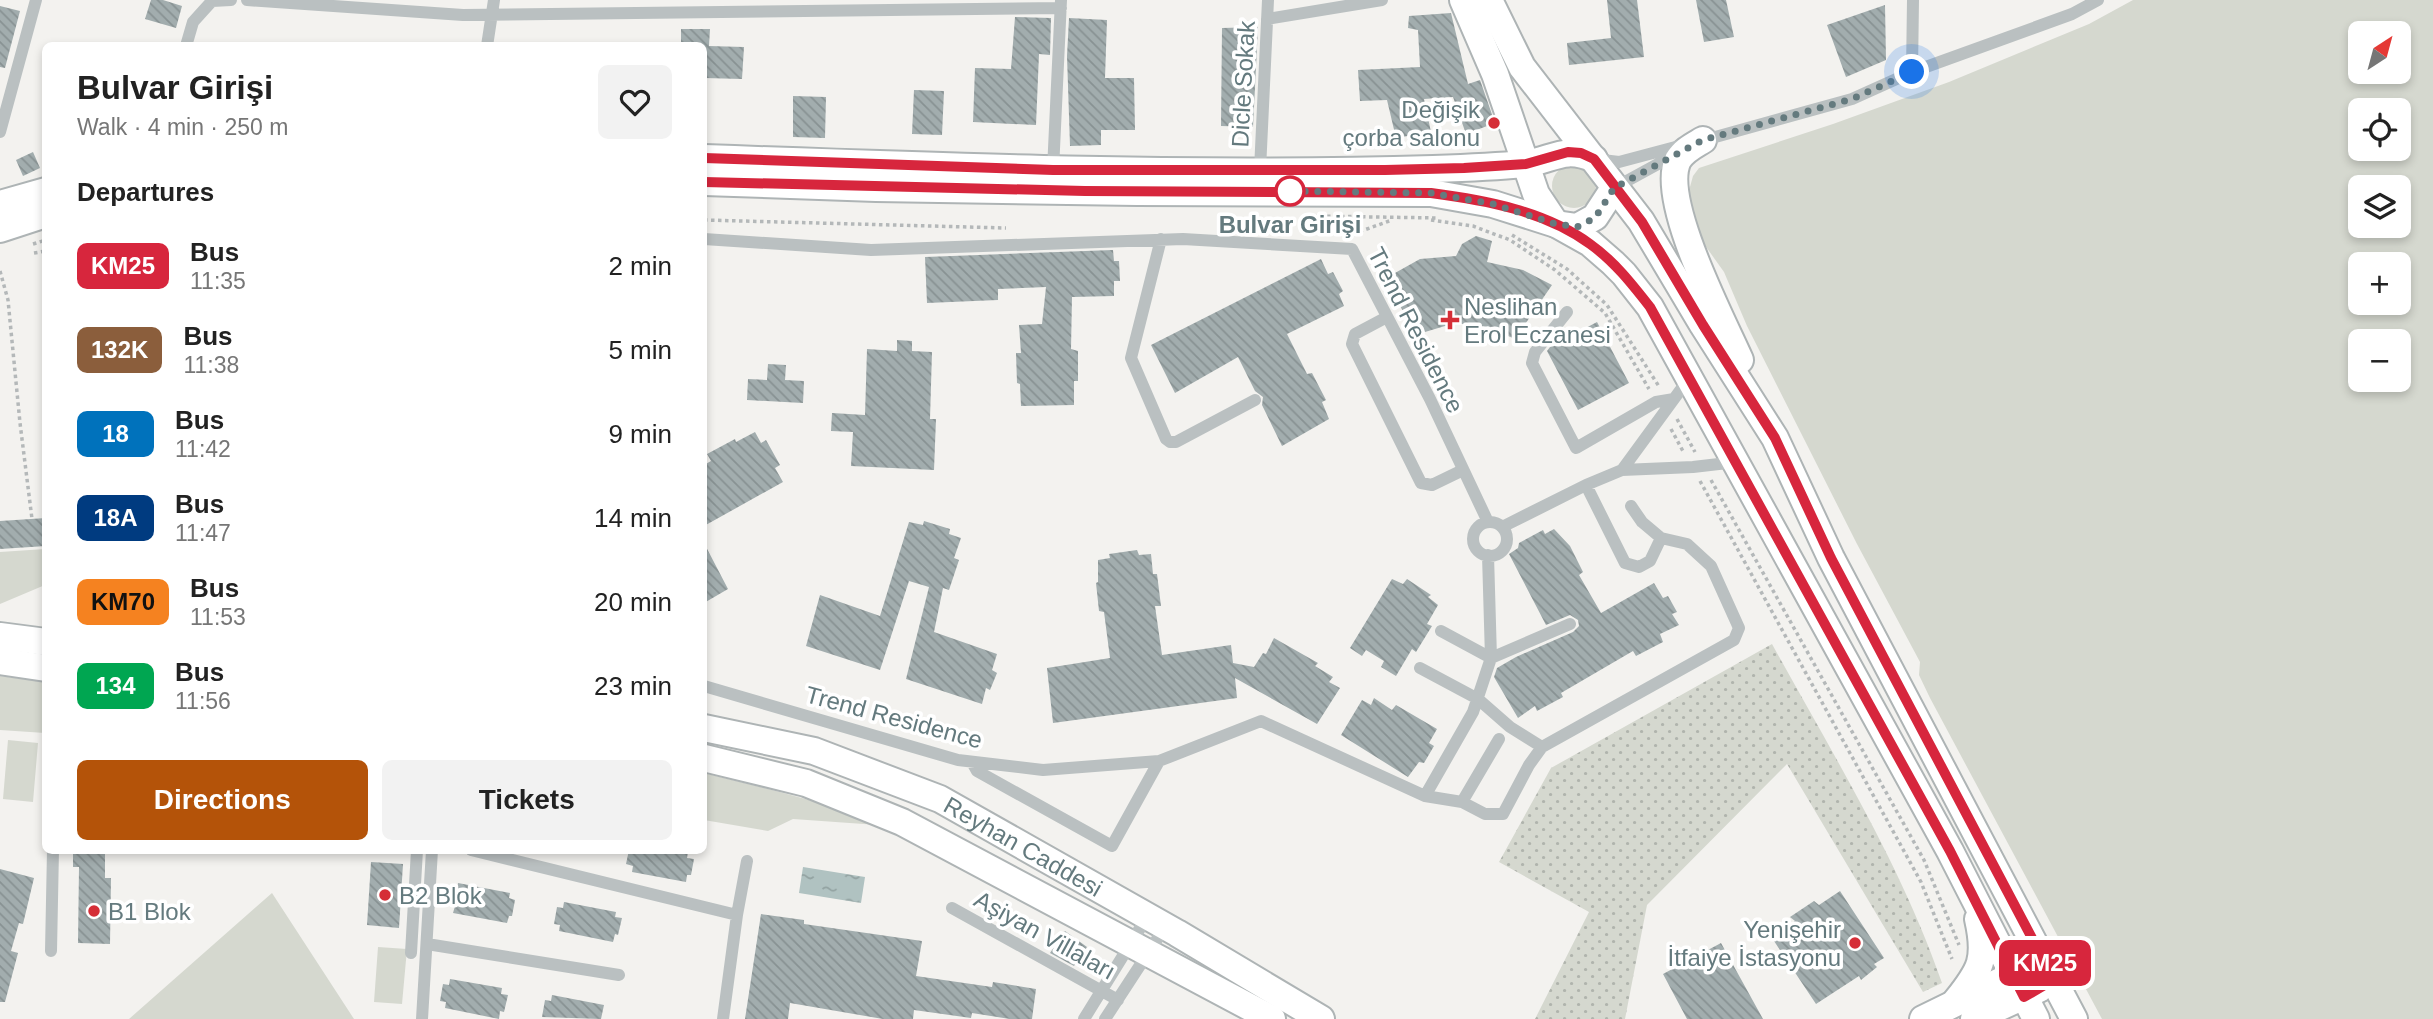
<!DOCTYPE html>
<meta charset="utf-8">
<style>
body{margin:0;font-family:Helvetica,sans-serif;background:#f2f2f2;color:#222;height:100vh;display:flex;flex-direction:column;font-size:26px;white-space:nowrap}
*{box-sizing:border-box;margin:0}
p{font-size:23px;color:#767676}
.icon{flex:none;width:38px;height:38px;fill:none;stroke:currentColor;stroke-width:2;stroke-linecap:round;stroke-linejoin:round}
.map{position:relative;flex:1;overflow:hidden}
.sheet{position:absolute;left:42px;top:42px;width:665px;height:812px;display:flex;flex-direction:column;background:#fff;border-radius:10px;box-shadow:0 4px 10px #0003}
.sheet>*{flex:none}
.badge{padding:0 14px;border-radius:10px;font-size:24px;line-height:46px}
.needle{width:46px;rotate:36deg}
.controls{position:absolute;left:2348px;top:21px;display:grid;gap:14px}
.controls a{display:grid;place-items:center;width:63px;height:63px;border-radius:10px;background:#fff;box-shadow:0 4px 10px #0003;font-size:35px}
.you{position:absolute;width:35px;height:35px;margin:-18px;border:5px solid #fff;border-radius:50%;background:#1a73e8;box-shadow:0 0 0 10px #1a73e833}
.map>.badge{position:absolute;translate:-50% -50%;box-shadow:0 0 0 4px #fff}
h2{padding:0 35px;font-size:26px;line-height:63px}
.round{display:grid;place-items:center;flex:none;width:74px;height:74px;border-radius:10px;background:#f2f2f2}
.summary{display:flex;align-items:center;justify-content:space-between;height:119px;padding:0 35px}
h1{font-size:33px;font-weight:700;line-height:52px}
.button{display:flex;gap:14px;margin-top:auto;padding:14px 35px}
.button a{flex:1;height:80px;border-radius:10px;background:#b45309;color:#fff;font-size:28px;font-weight:700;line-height:80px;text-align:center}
.button a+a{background:#f2f2f2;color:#222}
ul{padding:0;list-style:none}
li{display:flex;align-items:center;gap:21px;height:84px;padding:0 35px}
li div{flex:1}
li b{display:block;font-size:26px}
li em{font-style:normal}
li .badge{min-width:77px;font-weight:700;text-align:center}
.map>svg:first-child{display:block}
.grass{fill:#d5d8cf;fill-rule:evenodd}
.park{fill:url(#park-dots)}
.water{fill:url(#water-ripples)}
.building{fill:url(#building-back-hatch)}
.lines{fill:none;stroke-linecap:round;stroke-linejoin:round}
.major-casing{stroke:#aeb4b5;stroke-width:30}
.path{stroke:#b4b8b9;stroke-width:3.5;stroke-dasharray:3.5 3.5;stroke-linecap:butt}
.minor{stroke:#bac0c1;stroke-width:12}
.major{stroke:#fff;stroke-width:26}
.line-casing{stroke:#fff;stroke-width:16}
.line{stroke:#d7263d;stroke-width:10}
.walk{stroke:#647a7e;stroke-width:7;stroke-dasharray:0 12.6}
.poi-dot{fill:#d52e37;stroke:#fff;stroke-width:2.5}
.stop-dot{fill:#fff;stroke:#d7263d;stroke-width:3.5}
.labels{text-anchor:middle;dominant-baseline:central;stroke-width:7;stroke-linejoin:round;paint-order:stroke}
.street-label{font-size:24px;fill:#647a7e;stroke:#fff}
.poi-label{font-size:24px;fill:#647a7e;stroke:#fff;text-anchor:start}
.stop-label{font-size:24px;font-weight:bold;fill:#647a7e;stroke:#fff}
</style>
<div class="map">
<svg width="2433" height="1019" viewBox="0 0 2433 1019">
<defs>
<pattern id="park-dots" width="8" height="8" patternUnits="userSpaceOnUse" patternTransform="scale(1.75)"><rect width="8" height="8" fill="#d5d8cf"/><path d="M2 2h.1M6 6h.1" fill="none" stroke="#b0b4ad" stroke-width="1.8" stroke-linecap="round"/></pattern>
<pattern id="water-ripples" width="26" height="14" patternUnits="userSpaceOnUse" patternTransform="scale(1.75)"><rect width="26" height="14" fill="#b0c2c1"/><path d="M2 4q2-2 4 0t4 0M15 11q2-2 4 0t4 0" fill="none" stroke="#93a3a2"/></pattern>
<pattern id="building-back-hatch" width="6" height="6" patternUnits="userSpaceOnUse" patternTransform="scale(1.75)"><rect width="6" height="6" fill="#a2adae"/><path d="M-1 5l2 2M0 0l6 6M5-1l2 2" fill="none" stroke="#889293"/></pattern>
</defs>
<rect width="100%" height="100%" fill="#f3f2ef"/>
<!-- grass -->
<path class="grass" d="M2133 0H2433V1019H2102L1930 698 1919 675 1920 662 1857 544 1747 326 1724 272 1704 244 1685 205 1693 176 1699 168 1833 124 1949 82 2089 24ZM2361 33H2399V72H2361ZM2361 110H2399V149H2361ZM2361 187H2399V226H2361ZM2361 264H2399V303H2361ZM2361 341H2399V380H2361Z
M1552 186a22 22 0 1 1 44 0a22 22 0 1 1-44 0Z
M45 549V585L0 604V552Z
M0 676 45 682V733L0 730Z
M8 740 38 743 33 802 3 799Z
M704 773C762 788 823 800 878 825L793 819 768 831 704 820Z
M272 893 354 1019H129Z
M378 947 407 949 402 1004 374 1002Z"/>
<!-- park -->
<path class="park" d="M1772 644C1833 755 1901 864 1942 983L1923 992 1787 764 1647 905 1625 1019H1535L1589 912 1499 862 1551 768Z"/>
<!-- water -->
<path class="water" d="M803 867 865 877 861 903 799 893Z"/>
<!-- building -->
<path class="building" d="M151 0H163L182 6 176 28 145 19Z
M1607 0H1637L1644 57 1569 65 1567 43 1611 38Z
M1696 0H1726L1734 37 1704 42Z
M1885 5 1886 60 1846 77 1827 25Z
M0 6 20 11 5 68 0 67Z
M1451 13 1468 84 1480 80 1495 123 1466 134 1453 97 1424 99 1431 132 1396 138 1387 100 1360 101 1358 70 1420 67 1418 30 1408 28 1409 16Z
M1015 17 1051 18 1050 55 1039 54 1036 125 973 122 975 68 1011 69Z
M1069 18 1107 20 1105 78H1134L1135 130H1101V145L1070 146 1067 56Z
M1258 27 1253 127 1221 126 1222 28Z
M681 29H710L709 46 744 47 742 79 704 78V46H681Z
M914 90 944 91 942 135 912 134Z
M793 96 826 97 825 138 793 137Z
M33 152 40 168 23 176 16 160Z
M1476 236 1492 241 1487 262 1523 270 1552 285 1515 339 1487 327 1455 323 1415 335 1386 278 1420 259 1456 256 1462 244Z
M1113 250 1114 261H1119L1120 281H1114V296L1072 297 1071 349 1078 351V381H1074V405L1021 406 1020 384 1017 383 1016 353H1021L1019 325 1042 324 1046 287 998 289V300L927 303 925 257Z
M1321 259 1328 274 1333 272 1343 291 1339 294 1344 306 1287 334 1307 374 1312 373 1326 400 1322 402 1329 419 1282 446 1262 405 1263 397 1255 391 1238 357 1175 393 1151 345Z
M1597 322 1629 383 1578 410 1547 351 1550 347Z
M897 340 912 341V351L932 352 930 419H936L934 470 851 466 853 432 831 431 832 413 865 415 867 349 897 351Z
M768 364 786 365 785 380 804 381 803 403 747 400 748 379 767 380Z
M755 432 761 443 766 440 780 465 775 468 783 482 704 526V465L711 461 707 454 735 439 736 442Z
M46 518V546L0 549V521Z
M924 521 950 529 949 534 961 538 954 558 959 560 949 590 943 588 934 632 997 654 992 670 997 673 990 690 986 688 982 704 906 679 929 587 909 581 880 670 806 646 820 595 880 616 909 522 923 525Z
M1554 529 1570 546 1583 572 1579 575 1601 613 1654 583 1663 598 1668 596 1677 612 1672 614 1679 625 1660 634 1663 642 1636 656 1633 651 1561 693 1563 697 1537 711 1535 706 1518 718 1494 677 1497 668 1516 657 1573 632 1579 626 1578 620 1570 615 1546 625 1509 554 1518 548 1519 543 1543 530 1545 534Z
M704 543 728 589 704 603Z
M1137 550 1139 555 1151 554 1153 574H1157L1161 606H1155L1162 655 1231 645 1233 663 1254 667 1263 653 1266 654 1274 638 1318 663 1315 666 1333 677 1329 682 1340 688 1317 724 1235 678 1237 698 1053 723 1047 668 1110 658 1104 612 1099 611 1096 583 1098 582V560L1110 558 1109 554Z
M1392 579 1403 584 1407 579 1431 595 1428 597 1438 605 1427 624 1432 626 1416 652 1412 649 1396 676 1381 667 1384 661 1366 650 1362 656 1350 648Z
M1374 698 1392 710 1396 705 1437 729 1429 743 1434 746 1424 763 1419 762 1408 777 1341 735 1362 700 1371 705Z
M73 850H105V878H111L110 944 78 943 79 867H73Z
M629 850 688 852 687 858 694 859 691 875H687L686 882 632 872 633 866 626 864Z
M371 862 403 864 399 928 367 925Z
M0 869 34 878 23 924 19 923 11 951 18 953 5 1002H0Z
M458 883 510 893 509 898 515 900 512 916H509L507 923 453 913 455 906 448 905 451 889 457 890Z
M1840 891 1884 958 1874 964 1877 967 1861 980 1859 976 1816 1004 1772 938 1795 921 1790 917 1814 901 1819 905Z
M564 902 616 912 615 917 622 918 618 935 615 934 613 942 559 931 560 925 554 924 557 907 563 908Z
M761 914 804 920V924L922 941 916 976 992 987 993 982 1036 989 1032 1019H1010L972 1013 971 1018 914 1010 913 1019H883L790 1003 788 1019H745Z
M1065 931 1087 947 1074 966 1050 953Z
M1721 943 1763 1019H1687L1663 974Z
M450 979 502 988 501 994 508 995 504 1012 500 1011 499 1019 445 1008 446 1002 440 1001 443 984 449 985Z
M552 995 604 1005 601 1019 542 1017 545 1000 551 1001Z"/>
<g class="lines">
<defs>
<g id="major">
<path d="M1463 0 1495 74 1536 194 1556 224 1590 243 1613 263 1624 274 1650 307 1950 851 2036 1019"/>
<path d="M1489 0 1522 67 1641 221 1703 325 1775 438 1831 558 2074 1019"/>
<path d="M1703 140C1693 146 1684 150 1678 160 1659 200 1722 319 1740 360"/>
<path d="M704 158C947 167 1190 176 1433 169 1463 168 1493 167 1523 164 1552 161 1563 145 1594 159"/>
<path d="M704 182 876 188 1137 192 1431 193 1493 204 1556 224 1577 227 1595 217 1614 188"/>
<path d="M0 204 46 191"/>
<path d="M0 229 46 214"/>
<path d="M0 636 46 642"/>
<path d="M0 661 46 668"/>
<path id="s1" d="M704 728 814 751 940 799 1177 933 1321 1019"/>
<path d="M704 758 806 783 902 822 1272 1019"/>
<path d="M1956 1001C1981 970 1987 959 1978 919"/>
<path d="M1923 1019 2013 975 2029 971"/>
<path d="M1974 1019 2039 989"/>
</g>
</defs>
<!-- major casing -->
<use href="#major" class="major-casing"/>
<!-- path -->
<path class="path" d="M1313 216 1438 218
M704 220 1006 228
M1431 220 1473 226 1510 240 1555 270 1605 313 1649 389
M1353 234 1392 220
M1512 235 1567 269 1607 305 1660 388
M33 244 46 240
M34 253 46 251
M0 271 8 300 20 423 32 519
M1677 419 1695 452
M1671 429 1684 453
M1711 480 1924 860 1959 945
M1700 481 1921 882 1952 959"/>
<!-- minor -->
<path class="minor" d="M247 0 463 15 1061 8
M1267 19 1382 0
M186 46 193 22 212 1 231 0
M487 46 494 0
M1912 72 1913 0
M0 132 36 0
M1701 141 1852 99 1912 72 2072 14 2098 0
M1594 159 1619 162 1683 145
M1053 170 1061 0
M1260 170 1268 0
M1614 188 1678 153
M704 239 871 250 1183 239 1352 249 1430 399 1488 522
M1161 239 1131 358 1166 439 1170 442H1176L1255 400
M1567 312 1535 352 1532 363 1576 448 1656 402 1674 399
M1387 317 1355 334 1352 344 1421 483 1432 485 1463 470
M1622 470 1693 467 1736 462
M1586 485 1625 563 1639 567 1650 561 1661 538
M1473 539a17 17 0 1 1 34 0a17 17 0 1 1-34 0Z
M1502 527 1586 485 1622 470 1690 377
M1441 631 1491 658 1570 624
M1420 668 1478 699 1510 727 1542 747
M704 686 958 760 1043 770 1159 761 1261 721 1425 796 1473 712 1491 658 1488 555
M972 762 977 771 1112 846 1159 761
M1425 796 1462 802 1485 814H1503L1529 765 1542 747 1734 640 1739 628 1711 566 1687 544 1661 538 1642 522 1631 506
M1462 802 1499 739
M471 850 737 915
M952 908 1118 1000
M427 944 619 975
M51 951 53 850
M411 953 417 850
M422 1019 432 850
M723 1019 737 915 747 861
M1084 1019 1147 917
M1105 1019 1165 927"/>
<!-- major -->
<use href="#major" class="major"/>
</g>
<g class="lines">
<defs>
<path id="line" d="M704 158 1053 170H1385L1464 168 1526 164 1568 152 1581 153 1594 159 1642 222 1703 325 1775 438 1831 558 2051 974 2043 986 2024 997 1950 851 1650 307C1632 284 1614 261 1590 244 1545 211 1485 200 1431 193L1085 191 704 182"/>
</defs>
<!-- line casing -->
<use href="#line" class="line-casing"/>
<!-- line -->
<use href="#line" class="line"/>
<!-- walk -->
<path class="walk" d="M1290 191H1285L1431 193 1493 204 1556 224 1577 227 1595 218 1614 188 1703 140 1852 99 1912 72"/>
</g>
<!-- markers -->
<g class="poi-dot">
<circle cx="1494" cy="123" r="7"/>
<path d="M1446.5 309.5h7v7h7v7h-7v7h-7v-7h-7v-7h7z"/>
<circle cx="385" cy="895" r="7"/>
<circle cx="94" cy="911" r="7"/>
<circle cx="1855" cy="943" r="7"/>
</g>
<circle class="stop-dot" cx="1290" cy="191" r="14"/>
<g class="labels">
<!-- street labels -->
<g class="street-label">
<text transform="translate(1243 84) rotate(-87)">Dicle Sokak</text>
<text transform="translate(1416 330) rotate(63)">Trend Residence</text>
<text transform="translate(894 717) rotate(15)">Trend Residence</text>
<text stroke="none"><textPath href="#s1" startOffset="343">Reyhan Caddesi</textPath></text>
<text transform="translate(1045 935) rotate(29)">Aşiyan Villaları</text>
</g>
<!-- poi labels -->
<g class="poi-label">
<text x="1480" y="109" text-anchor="end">Değişik<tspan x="1480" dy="28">çorba salonu</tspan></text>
<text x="1464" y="306">Neslihan<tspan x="1464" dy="28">Erol Eczanesi</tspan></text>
<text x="399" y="895">B2 Blok</text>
<text x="108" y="911">B1 Blok</text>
<text x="1841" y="929" text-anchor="end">Yenişehir<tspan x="1841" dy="28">İtfaiye İstasyonu</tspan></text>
</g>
<!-- stop labels -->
<g class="stop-label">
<text x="1290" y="224">Bulvar Girişi</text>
</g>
</g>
</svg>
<div class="controls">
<a><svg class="needle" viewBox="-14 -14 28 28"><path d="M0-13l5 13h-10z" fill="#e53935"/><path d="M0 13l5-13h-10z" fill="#767676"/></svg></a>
<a><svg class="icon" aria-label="locate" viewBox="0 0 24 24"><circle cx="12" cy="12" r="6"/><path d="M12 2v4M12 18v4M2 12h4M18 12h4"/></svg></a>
<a><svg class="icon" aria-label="layers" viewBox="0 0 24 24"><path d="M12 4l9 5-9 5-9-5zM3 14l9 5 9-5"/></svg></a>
<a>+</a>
<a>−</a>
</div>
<div class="you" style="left:1912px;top:72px"></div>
<b class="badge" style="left:2045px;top:963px;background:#d7263d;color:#fff">KM25</b>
<section class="sheet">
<div class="summary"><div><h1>Bulvar Girişi</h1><p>Walk · 4 min · 250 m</p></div><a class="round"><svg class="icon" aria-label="heart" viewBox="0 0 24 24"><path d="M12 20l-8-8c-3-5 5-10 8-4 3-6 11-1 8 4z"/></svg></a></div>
<h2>Departures</h2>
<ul>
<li><span class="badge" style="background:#d7263d;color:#fff">KM25</span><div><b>Bus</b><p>11:35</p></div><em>2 min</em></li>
<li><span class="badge" style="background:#8b5e3c;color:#fff">132K</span><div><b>Bus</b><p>11:38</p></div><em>5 min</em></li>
<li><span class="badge" style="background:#0072bc;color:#fff">18</span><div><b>Bus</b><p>11:42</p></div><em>9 min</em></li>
<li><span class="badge" style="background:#003b80;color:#fff">18A</span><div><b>Bus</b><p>11:47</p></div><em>14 min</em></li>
<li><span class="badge" style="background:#f58220;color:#111">KM70</span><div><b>Bus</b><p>11:53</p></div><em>20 min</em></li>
<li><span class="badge" style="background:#00a651;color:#fff">134</span><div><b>Bus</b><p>11:56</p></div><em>23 min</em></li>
</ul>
<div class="button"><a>Directions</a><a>Tickets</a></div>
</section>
</div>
